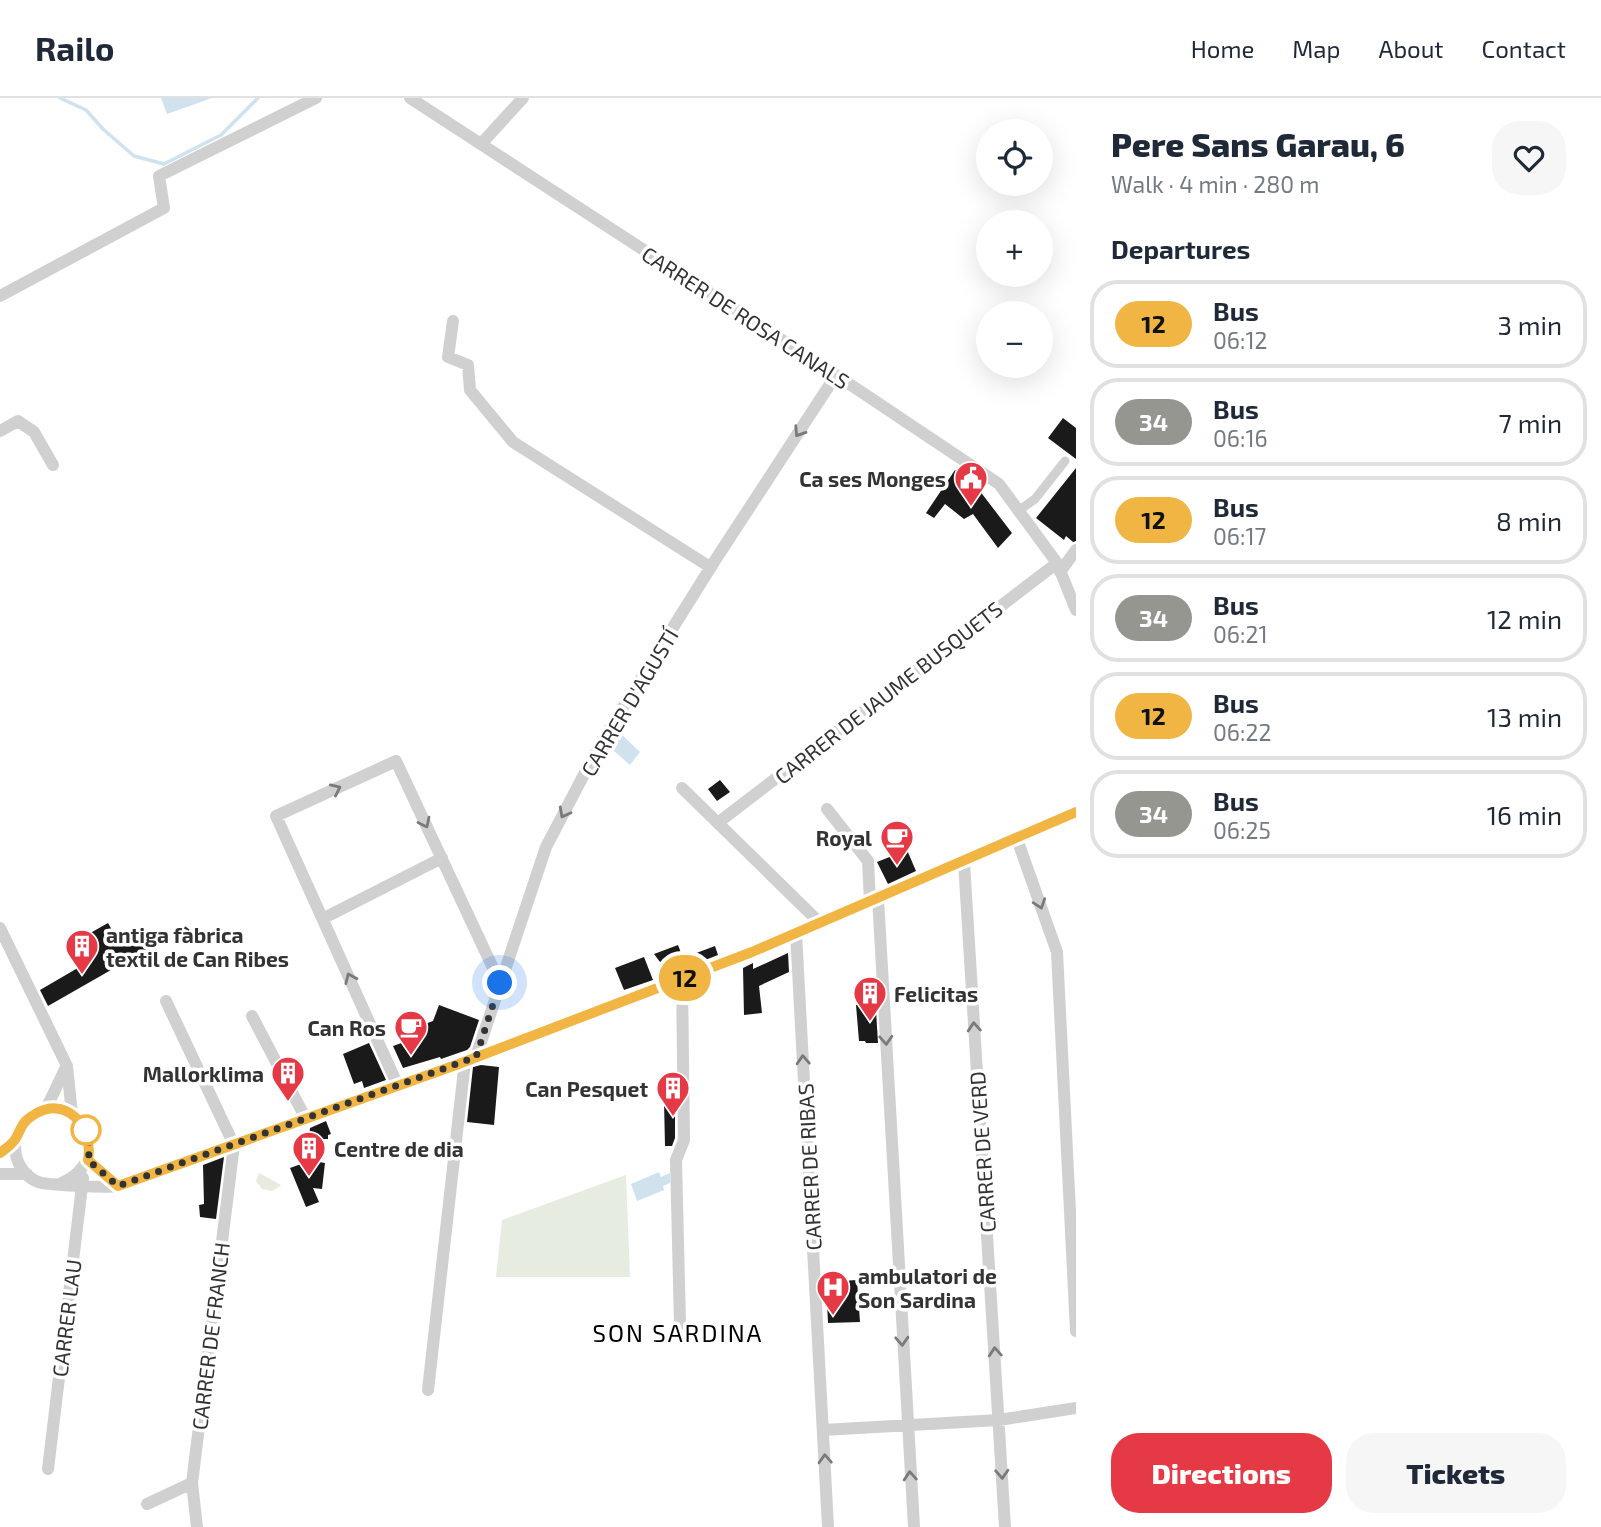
<!DOCTYPE html>
<meta charset="utf-8">
<style>
body{margin:0;font-family:"Exo 2",sans-serif;background:#f6f6f7;color:#1f2937;height:100vh;display:flex;flex-direction:column;font-size:26px;white-space:nowrap}
*{box-sizing:border-box;margin:0}
p{font-size:23px;color:#747a83}
.icon{flex:none;width:38px;height:38px;fill:none;stroke:currentColor;stroke-width:2;stroke-linecap:round;stroke-linejoin:round}
.map{position:relative;flex:1;overflow:hidden}
.details{display:flex;flex-direction:column;background:#fff;width:525px}
.details>*{flex:none}
.badge{padding:0 14px;border-radius:23px;font-size:24px;line-height:46px}
.controls{position:absolute;left:976px;top:21px;display:grid;gap:14px}
.controls a{display:grid;place-items:center;width:77px;height:77px;border-radius:50%;background:#fff;box-shadow:0 7px 28px #0002;font-size:35px}
.you{position:absolute;width:35px;height:35px;margin:-18px;border:5px solid #fff;border-radius:50%;background:#1a73e8;box-shadow:0 0 0 10px #1a73e833}
.map>.badge{position:absolute;translate:-50% -50%;box-shadow:0 0 0 4px #fff}
h2{padding:0 35px;font-size:26px;line-height:63px}
.round{display:grid;place-items:center;flex:none;width:74px;height:74px;border-radius:28px;background:#f6f6f7}
.headline{display:flex;align-items:center;justify-content:space-between;height:119px;padding:0 35px}
h1{font-size:33px;font-weight:800;line-height:52px}
.cta{display:flex;gap:14px;margin-top:auto;padding:14px 35px}
.cta a{flex:1;height:80px;border-radius:28px;background:#e63946;color:#fff;font-size:28px;font-weight:800;line-height:80px;text-align:center}
.cta a+a{background:#f6f6f7;color:#1f2937}
ul{padding:0;list-style:none}
li{display:flex;align-items:center;gap:21px;height:88px;margin:0 14px 10px;padding:0 21px;border:4px solid #e0e1e3;border-radius:28px}
li div{flex:1}
li b{display:block;font-size:26px}
li em{font-style:normal}
li .badge{min-width:77px;font-weight:700;text-align:center}
header{display:flex;align-items:center;gap:42px;box-sizing:border-box;height:98px;padding:0 35px;background:#fff;border-bottom:2px solid #e0e1e3}
header strong{font-size:33px}
nav{display:flex;gap:38px;margin-inline-start:auto;font-size:24px}
main{display:flex;flex:1;min-height:0}
.map>svg:first-child{display:block}
.green{fill:#e6ecdf}
.water{fill:#cfe2ee}
.lines{fill:none;stroke-linecap:round;stroke-linejoin:round}
.stream{stroke:#cfe2ee;stroke-width:3.5}
.building{fill:#1a1a1a}
.pedestrian{stroke:#d0d0d0;stroke-width:9}
.minor{stroke:#d0d0d0;stroke-width:12}
.oneway{stroke:#7a7a7a}
.line-casing{stroke:#fff;stroke-width:16}
.line{stroke:#f1b543;stroke-width:10}
.walk{stroke:#333;stroke-width:7;stroke-dasharray:0 12.6}
.stop-dot{fill:#fff;stroke:#f1b543;stroke-width:3.5}
.labels{text-anchor:middle;dominant-baseline:central;stroke-width:7;stroke-linejoin:round;paint-order:stroke}
.street-label{font-size:21px;fill:#333;stroke:#fff}
.poi-label{font-size:21px;font-weight:bold;fill:#333;stroke:#fff;text-anchor:end}
.quarter-label{font-size:24px;letter-spacing:2px;fill:#000;stroke:#fff}
</style>
<header>
<strong>Railo</strong>
<nav><a>Home</a><a>Map</a><a>About</a><a>Contact</a></nav>
</header>
<main>
<div class="map">
<svg width="1076" height="1429" viewBox="0 0 1076 1429">
<rect width="100%" height="100%" fill="#fff"/>
<!-- green -->
<path class="green" d="M259 1075 281 1087 272 1093 262 1091 256 1083Z
M626 1077 630 1179H496L502 1122Z"/>
<!-- water -->
<path class="water" d="M161 0H212L167 16Z
M617 632 640 654 630 667 607 647Z
M659 1074 661 1079 670 1075V1085L663 1088 664 1092 637 1103 631 1086Z"/>
<g class="lines">
<!-- stream -->
<path class="stream" d="M60 0 86 12 103 31 134 58 164 66 221 37 258 0"/>
</g>
<!-- building -->
<path class="building" d="M1063 320 1076 330V361L1048 340Z
M1076 370V443L1073 444 1066 438 1064 442 1036 420Z
M955 372 973 384 1012 435 998 450 973 416 964 421 945 406 934 420 926 415Z
M720 682 730 694 717 703 708 691Z
M907 752 916 773 888 786 877 764Z
M108 825 119 844 145 829 146 852 48 908 40 892 88 864 76 843Z
M678 847 683 860 715 848 718 857 669 876 654 856Z
M788 855 789 874 759 888 762 915 744 917 743 870 753 865V871Z
M644 859 653 882 624 892 615 870Z
M875 897 878 945H866L865 943H859L856 907H863L862 898Z
M439 907 479 922 470 949 467 952 441 961 440 959 403 970 393 948 410 942 406 933 433 923Z
M369 945 386 982 364 990 362 983 354 986 343 956Z
M481 967 499 969 494 1027 467 1024 473 969Z
M664 1003H675V1040L672 1048H665Z
M326 1023 331 1036 328 1037V1041H322L319 1064 325 1065 322 1091 313 1090 319 1104 306 1109 290 1070 301 1066 303 1048 308 1049 310 1030Z
M224 1059 216 1121 200 1119 199 1107 204 1106 203 1067Z
M857 1182 860 1224 828 1225 826 1184Z"/>
<g class="lines">
<!-- pedestrian -->
<path class="pedestrian" d="M1018 413 1035 401 1065 363"/>
<!-- minor -->
<path class="minor" d="M410 0 836 277 999 386 1057 465 1076 512
M481 46 523 0
M0 198 164 110 159 78 316 0
M453 223 448 259 468 267 470 292 513 344 710 469
M0 333 18 323 34 334 53 367
M1060 474 1076 452
M682 690 820 825
M827 711 868 763 870 804
M719 724 1057 465
M1017 741 1057 854 1076 1233
M964 764 1005 1429
M878 800 914 1429
M324 820 442 760
M0 830 67 968 72 1016
M796 835 828 1429
M166 903 234 1047 192 1385 197 1429
M252 918 306 1021
M476 959 546 749 600 646 714 464 836 277
M398 988 276 718 396 663 500 885
M46 1011 66 969
M0 1055 16 1041
M88 1062 118 1088
M0 1076H27
M62 1085C118 1059 79 993 35 1015 7 1029 9 1072 38 1084 47 1087 106 1090 118 1088 139 1085 171 1069 193 1061 249 1041 305 1021 361 1001 603 914 842 821 1076 714
M680 1226 676 1062 684 1042 682 881
M428 1292 465 963
M823 1332 999 1322 1076 1310
M48 1371 83 1080
M147 1406 192 1385"/>
</g>
<!-- one-way arrows -->
<defs><path id="oneway-chevron" d="M-2-3.5L2.5 0L-2 3.5" fill="none" stroke-width="1.6" stroke-linecap="round" stroke-linejoin="round" transform="scale(1.75)"/></defs>
<g class="oneway">
<use href="#oneway-chevron" transform="translate(799 334) rotate(123)"/>
<use href="#oneway-chevron" transform="translate(336 691) rotate(-25)"/>
<use href="#oneway-chevron" transform="translate(564 715) rotate(118)"/>
<use href="#oneway-chevron" transform="translate(425 725) rotate(64)"/>
<use href="#oneway-chevron" transform="translate(1040 806) rotate(71)"/>
<use href="#oneway-chevron" transform="translate(350 880) rotate(-114)"/>
<use href="#oneway-chevron" transform="translate(974 929) rotate(-94)"/>
<use href="#oneway-chevron" transform="translate(886 942) rotate(87)"/>
<use href="#oneway-chevron" transform="translate(803 962) rotate(-93)"/>
<use href="#oneway-chevron" transform="translate(902 1243) rotate(87)"/>
<use href="#oneway-chevron" transform="translate(995 1254) rotate(-94)"/>
<use href="#oneway-chevron" transform="translate(825 1361) rotate(-93)"/>
<use href="#oneway-chevron" transform="translate(1002 1376) rotate(87)"/>
<use href="#oneway-chevron" transform="translate(910 1378) rotate(-94)"/>
</g>
<g class="lines">
<defs>
<path id="line" d="M0 1055C5 1051 13 1046 16 1040 21 1031 22 1024 32 1018 65 995 94 1028 88 1062L118 1088 456 967 752 854 1076 714"/>
</defs>
<!-- line casing -->
<use href="#line" class="line-casing"/>
<!-- line -->
<use href="#line" class="line"/>
<!-- walk -->
<path class="walk" d="M86 1032 90 1049 88 1062 118 1088 476 959 500 885"/>
</g>
<!-- icons -->
<defs>
<symbol id="civic-pin" viewBox="-11 -11 22 30"><path d="M0 17L-7.5 6A9.5 9.5 0 1 1 7.5 6Z" fill="#e63946" stroke="#fff"/><path d="M-.6-6.5H3V-4.5H.6V-3L4-1V1h2V6H-6V1h2V-1L-.6-3ZM-1.2 2.5V6h2.4V2.5Z" fill="#fff"/></symbol>
<symbol id="cafe-pin" viewBox="-11 -11 22 30"><path d="M0 17L-7.5 6A9.5 9.5 0 1 1 7.5 6Z" fill="#e63946" stroke="#fff"/><path d="M-5.5-4.5H6V0H3Q3 3.5 0 3.5H-2.5Q-5.5 3.5-5.5 0ZM3-3.2v2h1.7v-2ZM-6 4.5H4V6H-6Z" fill="#fff"/></symbol>
<symbol id="building-pin" viewBox="-11 -11 22 30"><path d="M0 17L-7.5 6A9.5 9.5 0 1 1 7.5 6Z" fill="#e63946" stroke="#fff"/><path d="M-4-6H4V6H1V3H-1V6H-4ZM-2.5-4.3h1.7v1.8h-1.7ZM.8-4.3h1.7v1.8H.8ZM-2.5-1h1.7V.8h-1.7ZM.8-1h1.7V.8H.8Z" fill="#fff"/></symbol>
<symbol id="hospital-pin" viewBox="-11 -11 22 30"><path d="M0 17L-7.5 6A9.5 9.5 0 1 1 7.5 6Z" fill="#e63946" stroke="#fff"/><path d="M-5-5h3v3.5h4V-5h3V5h-3V1.5h-4V5h-3Z" fill="#fff"/></symbol>
</defs>
<g fill-rule="evenodd">
<use href="#civic-pin" x="952" y="361" width="38" height="52"/>
<use href="#cafe-pin" x="878" y="720" width="38" height="52"/>
<use href="#building-pin" x="63" y="829" width="38" height="52"/>
<use href="#building-pin" x="851" y="876" width="38" height="52"/>
<use href="#cafe-pin" x="392" y="910" width="38" height="52"/>
<use href="#building-pin" x="269" y="956" width="38" height="52"/>
<use href="#building-pin" x="654" y="971" width="38" height="52"/>
<use href="#building-pin" x="290" y="1031" width="38" height="52"/>
<use href="#hospital-pin" x="814" y="1170" width="38" height="52"/>
</g>
<!-- markers -->
<circle class="stop-dot" cx="86" cy="1032" r="14"/>
<g class="labels">
<!-- street labels -->
<g class="street-label">
<text transform="translate(746 219) rotate(33)">CARRER DE ROSA CANALS</text>
<text transform="translate(888 594) rotate(-38)">CARRER DE JAUME BUSQUETS</text>
<text transform="translate(629 604) rotate(-59)">CARRER D'AGUSTÍ</text>
<text transform="translate(982 1054) rotate(-94)">CARRER DE VERD</text>
<text transform="translate(809 1069) rotate(-93)">CARRER DE RIBAS</text>
<text transform="translate(66 1220) rotate(-83)">CARRER LAU</text>
<text transform="translate(210 1238) rotate(-83)">CARRER DE FRANCH</text>
</g>
<!-- poi labels -->
<g class="poi-label">
<text x="946" y="380">Ca ses Monges</text>
<text x="872" y="739">Royal</text>
<text x="106" y="836" text-anchor="start">antiga fàbrica<tspan x="106" dy="24">textil de Can Ribes</tspan></text>
<text x="894" y="895" text-anchor="start">Felicitas</text>
<text x="386" y="929">Can Ros</text>
<text x="264" y="975">Mallorklima</text>
<text x="648" y="990">Can Pesquet</text>
<text x="334" y="1050" text-anchor="start">Centre de dia</text>
<text x="858" y="1177" text-anchor="start">ambulatori de<tspan x="858" dy="24">Son Sardina</tspan></text>
</g>
<!-- quarter labels -->
<g class="quarter-label">
<text x="678" y="1234">SON SARDINA</text>
</g>
</g>
</svg>
<div class="controls">
<a><svg class="icon" aria-label="locate" viewBox="0 0 24 24"><circle cx="12" cy="12" r="6"/><path d="M12 2v4M12 18v4M2 12h4M18 12h4"/></svg></a>
<a>+</a>
<a>−</a>
</div>
<div class="you" style="left:500px;top:885px"></div>
<b class="badge" style="left:685px;top:880px;background:#f1b543;color:#111">12</b>
</div>
<section class="details">
<div class="headline"><div><h1>Pere Sans Garau, 6</h1><p>Walk · 4 min · 280 m</p></div><a class="round"><svg class="icon" aria-label="heart" viewBox="0 0 24 24"><path d="M12 20l-8-8c-3-5 5-10 8-4 3-6 11-1 8 4z"/></svg></a></div>
<h2>Departures</h2>
<ul>
<li><span class="badge" style="background:#f1b543;color:#111">12</span><div><b>Bus</b><p>06:12</p></div><em>3 min</em></li>
<li><span class="badge" style="background:#969691;color:#fff">34</span><div><b>Bus</b><p>06:16</p></div><em>7 min</em></li>
<li><span class="badge" style="background:#f1b543;color:#111">12</span><div><b>Bus</b><p>06:17</p></div><em>8 min</em></li>
<li><span class="badge" style="background:#969691;color:#fff">34</span><div><b>Bus</b><p>06:21</p></div><em>12 min</em></li>
<li><span class="badge" style="background:#f1b543;color:#111">12</span><div><b>Bus</b><p>06:22</p></div><em>13 min</em></li>
<li><span class="badge" style="background:#969691;color:#fff">34</span><div><b>Bus</b><p>06:25</p></div><em>16 min</em></li>
</ul>
<div class="cta"><a>Directions</a><a>Tickets</a></div>
</section>
</main>
